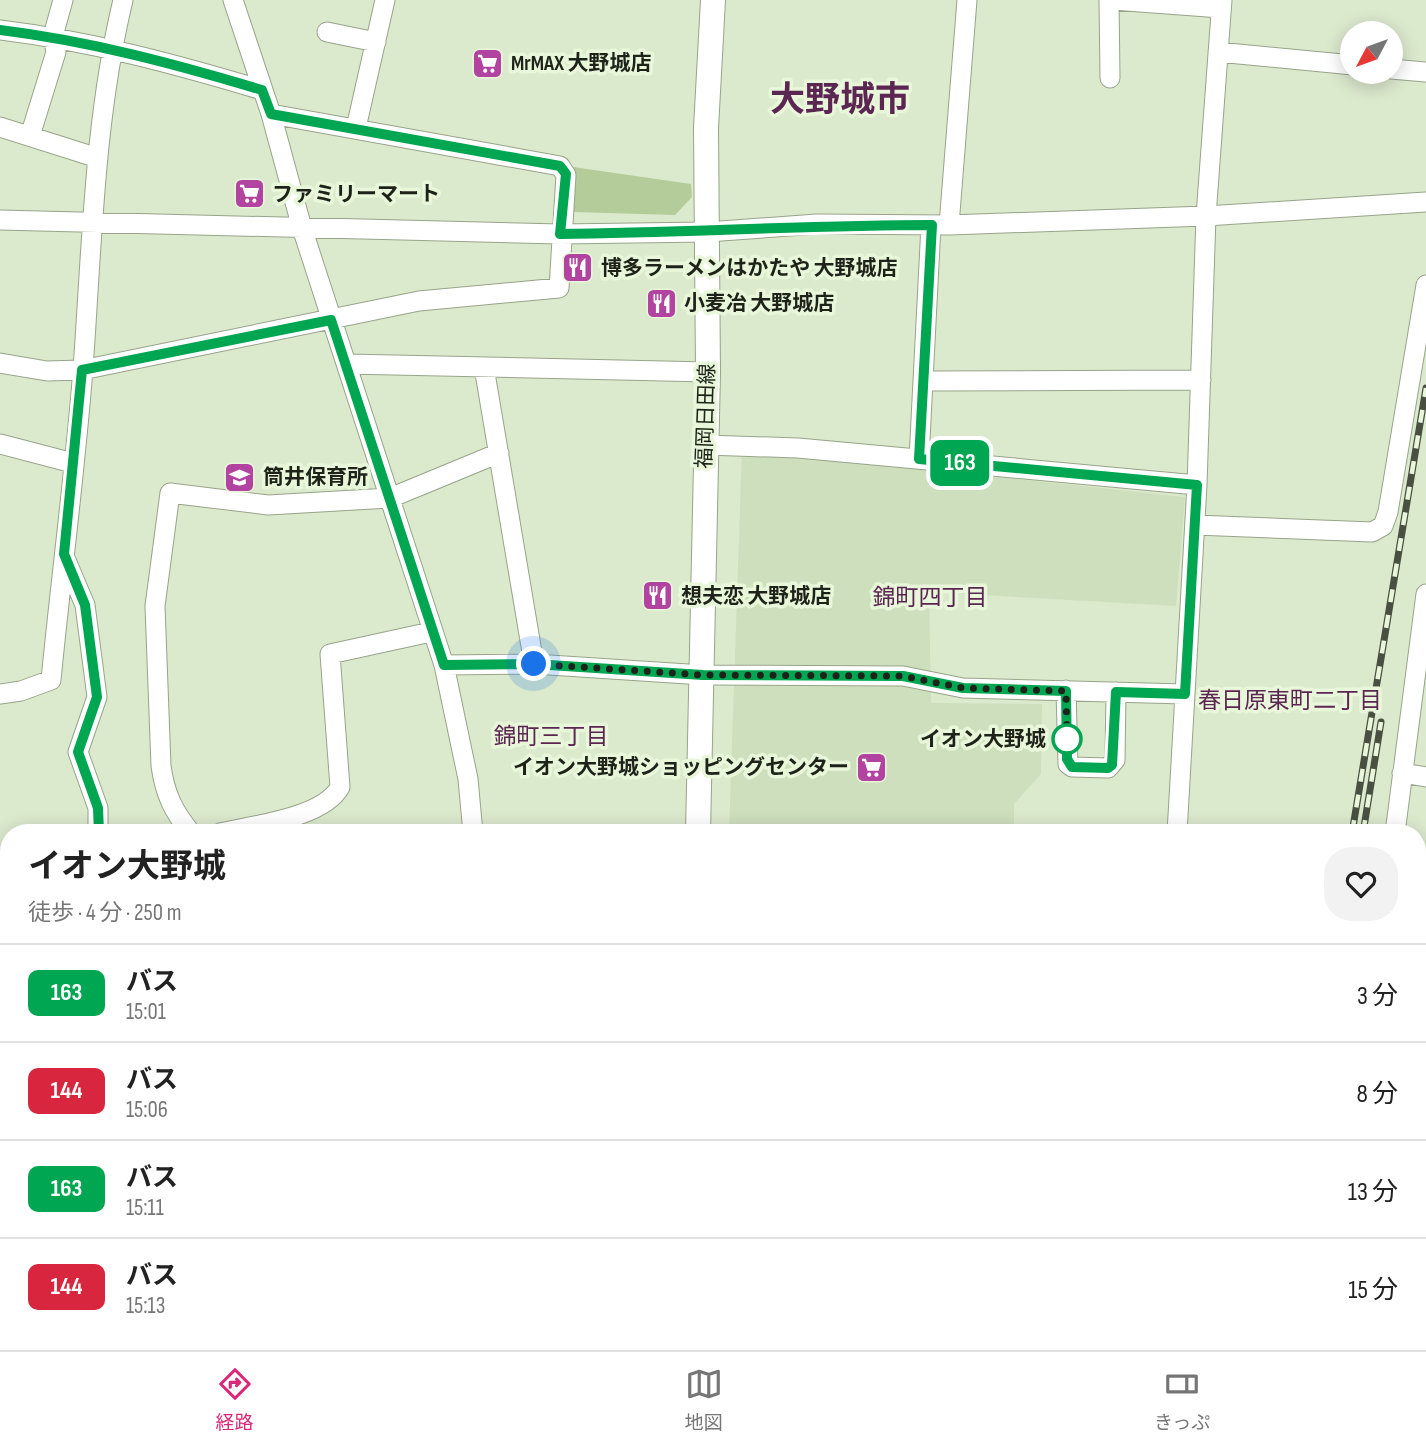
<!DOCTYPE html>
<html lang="ja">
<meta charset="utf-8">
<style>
body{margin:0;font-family:"Sofia Sans Condensed","Noto Sans JP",sans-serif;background:#f2f2f2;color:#222;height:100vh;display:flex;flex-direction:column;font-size:26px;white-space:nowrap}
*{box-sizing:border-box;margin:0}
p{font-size:23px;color:#767676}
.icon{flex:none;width:38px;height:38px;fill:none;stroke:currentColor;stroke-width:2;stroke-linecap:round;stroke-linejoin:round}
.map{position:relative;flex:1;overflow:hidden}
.details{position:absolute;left:0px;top:824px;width:1426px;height:527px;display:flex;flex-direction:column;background:#fff;border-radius:28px 28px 0 0;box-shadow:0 4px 18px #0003}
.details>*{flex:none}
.badge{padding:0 14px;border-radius:10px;font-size:24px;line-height:46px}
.needle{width:46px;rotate:229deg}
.buttons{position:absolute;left:1340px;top:21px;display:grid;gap:14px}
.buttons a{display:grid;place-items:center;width:63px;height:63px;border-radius:50%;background:#fff;box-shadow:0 4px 18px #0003;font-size:35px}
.you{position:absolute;width:35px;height:35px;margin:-18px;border:5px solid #fff;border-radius:50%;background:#1a73e8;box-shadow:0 0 0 10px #1a73e833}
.map>.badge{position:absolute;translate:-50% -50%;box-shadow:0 0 0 4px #fff}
.round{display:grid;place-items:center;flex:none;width:74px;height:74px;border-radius:28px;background:#f2f2f2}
.overview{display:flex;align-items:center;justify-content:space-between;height:119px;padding:0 28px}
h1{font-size:33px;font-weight:700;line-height:52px}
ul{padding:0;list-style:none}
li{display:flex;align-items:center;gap:21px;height:98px;padding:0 28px;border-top:2px solid #e0e0e0}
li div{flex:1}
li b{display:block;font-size:26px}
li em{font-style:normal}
li .badge{min-width:77px;font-weight:700;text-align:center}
.tabs{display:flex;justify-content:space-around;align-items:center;height:98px;border-top:2px solid #e0e0e0;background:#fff;font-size:19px;color:#767676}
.tabs a{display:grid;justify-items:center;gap:4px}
.tabs .selected{color:#db2777}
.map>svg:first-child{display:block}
.built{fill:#cedfbd}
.green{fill:#b3cc99}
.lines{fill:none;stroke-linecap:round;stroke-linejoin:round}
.minor-casing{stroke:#97a48a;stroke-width:21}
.major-casing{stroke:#97a48a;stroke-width:26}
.minor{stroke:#fff;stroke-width:19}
.major{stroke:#fff;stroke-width:24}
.rail-casing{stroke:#495042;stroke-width:7}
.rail{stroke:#e8f6da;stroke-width:4.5;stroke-dasharray:13;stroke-linecap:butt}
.line-casing{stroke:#fff;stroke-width:16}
.line{stroke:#00a651;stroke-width:10}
.walk{stroke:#1e2319;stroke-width:7;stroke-dasharray:0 12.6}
.stop-dot{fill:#fff;stroke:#00a651;stroke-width:3.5}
.labels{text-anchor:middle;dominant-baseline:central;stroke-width:7;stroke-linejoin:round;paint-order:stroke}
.poi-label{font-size:21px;font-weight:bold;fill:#1e2319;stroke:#e8f6da;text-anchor:start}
.street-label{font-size:21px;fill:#1e2319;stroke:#e8f6da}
.stop-label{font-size:21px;font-weight:bold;fill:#1e2319;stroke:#e8f6da;text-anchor:end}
.neighbourhood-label{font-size:23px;fill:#5c2653;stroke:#e8f6da}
.town-label{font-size:35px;font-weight:bold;fill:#5c2653;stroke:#e8f6da}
</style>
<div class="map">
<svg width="1426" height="1350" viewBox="0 0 1426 1350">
<rect width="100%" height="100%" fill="#dbe9cd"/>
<!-- built -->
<path class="built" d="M742 450 1185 497 1176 606 929 592 931 703 1042 704 1041 774 1014 804V833H729Z"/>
<!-- green -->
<path class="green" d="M573 167 691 184 692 197 675 215 574 212 568 207Z"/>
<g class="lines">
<defs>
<path id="minor" d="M233 0 271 114 302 228 444 665 468 779 473 833
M1109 0 1110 78
M1113 0 1221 8
M0 30C90 41 175 64 262 90
M327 32 376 42
M1218 52 1353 65
M1391 69 1426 72
M0 127 98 158
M356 128 385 0
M30 136 56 52 53 36 63 0
M0 220 560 234 707 232 817 224 949 225 1206 216 1426 202
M949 225 967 0
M0 363 47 371 82 370 419 301 559 288 566 175 560 166 271 114
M347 364 708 372
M484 367 534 664
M925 381 1201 380
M0 444 73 463
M705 445 798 448 1197 485
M919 459 931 225
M1195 525 1372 532 1383 526 1388 512 1426 285
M65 558 85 605 97 697 78 752 98 808V833
M444 665 534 664 703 675 903 676 963 688 1185 694
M1066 690 1068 764 1072 767 1108 768 1115 760 1116 692
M0 694 21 691 51 680C61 577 75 473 83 369 92 245 94 121 123 0
M1402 773 1426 777
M191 833C173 811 165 794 161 766L155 606 170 493 268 505 390 498 499 453
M220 833C254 825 323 818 340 787L330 654 431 632
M1177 833 1197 485 1206 216 1222 0
M1395 833 1426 594
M0 875 9 878
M1418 959 1426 947
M1418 1006 1426 1004
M0 1010 9 1012
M1418 1068H1426
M1418 1117 1426 1115
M0 1218 9 1219
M1418 1286 1426 1328
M568 1342 571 1350
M838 1342 839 1350
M49 1350 50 1342
M145 1350V1342
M531 1350 541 1342
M1038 1350 1039 1342
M1131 1350 1132 1342
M1317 1350 1319 1342"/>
<path id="major" d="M698 833 708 372 706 128 713 0
M685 1350V1342"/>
</defs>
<!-- minor casing -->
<use href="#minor" class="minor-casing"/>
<!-- major casing -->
<use href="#major" class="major-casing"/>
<!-- minor -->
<use href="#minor" class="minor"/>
<!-- major -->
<use href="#major" class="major"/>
<defs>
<path id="rail" d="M1352 833 1426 388
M1363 833 1381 722
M1277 1350 1278 1342"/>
</defs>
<!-- rail casing -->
<use href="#rail" class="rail-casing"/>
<!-- rail -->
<use href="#rail" class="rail"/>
</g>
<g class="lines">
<defs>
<path id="line" d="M0 30C90 41 175 64 262 90L271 114 560 166 566 174 560 234C684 233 807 225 932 225L919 459 1197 485 1185 694 1116 692 1112 765 1108 768 1072 767 1067 759 1066 691 963 688 903 676 703 675 534 664 444 665 331 320 82 370 64 554 85 605 97 697 78 752 98 808 99 833"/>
</defs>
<!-- line casing -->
<use href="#line" class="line-casing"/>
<!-- line -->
<use href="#line" class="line"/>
<!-- walk -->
<path class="walk" d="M534 664 703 675 903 676 963 688 1066 691 1067 739"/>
</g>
<!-- icons -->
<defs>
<symbol id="supermarket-square" viewBox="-11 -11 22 22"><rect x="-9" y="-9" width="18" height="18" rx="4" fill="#b243a0" stroke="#e8f6da"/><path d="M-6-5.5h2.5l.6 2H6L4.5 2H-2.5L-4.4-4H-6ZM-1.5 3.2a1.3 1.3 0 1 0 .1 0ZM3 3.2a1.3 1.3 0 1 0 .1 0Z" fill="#fff"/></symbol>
<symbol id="restaurant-square" viewBox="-11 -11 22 22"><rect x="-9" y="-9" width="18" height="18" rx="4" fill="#b243a0" stroke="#e8f6da"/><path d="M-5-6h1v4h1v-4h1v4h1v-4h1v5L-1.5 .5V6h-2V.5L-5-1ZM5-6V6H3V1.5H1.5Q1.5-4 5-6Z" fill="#fff"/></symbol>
<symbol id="school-square" viewBox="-11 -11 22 22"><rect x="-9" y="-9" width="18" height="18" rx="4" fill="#b243a0" stroke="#e8f6da"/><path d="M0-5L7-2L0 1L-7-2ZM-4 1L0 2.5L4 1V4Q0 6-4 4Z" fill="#fff"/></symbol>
</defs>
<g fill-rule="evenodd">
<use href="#supermarket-square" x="470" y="46" width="35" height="35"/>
<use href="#supermarket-square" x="232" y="176" width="35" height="35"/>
<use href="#restaurant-square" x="560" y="250" width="35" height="35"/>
<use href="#restaurant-square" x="644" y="286" width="35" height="35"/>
<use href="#school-square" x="222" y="460" width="35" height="35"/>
<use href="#restaurant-square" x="640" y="578" width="35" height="35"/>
<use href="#supermarket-square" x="854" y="750" width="35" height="35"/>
</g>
<!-- markers -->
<circle class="stop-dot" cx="1067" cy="739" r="14"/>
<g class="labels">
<!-- poi labels -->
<g class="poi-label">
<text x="511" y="63">MrMAX 大野城店</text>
<text x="272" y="194">ファミリーマート</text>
<text x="601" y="268">博多ラーメンはかたや 大野城店</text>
<text x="684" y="303">小麦冶 大野城店</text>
<text x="263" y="477">筒井保育所</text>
<text x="681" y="596">想夫恋 大野城店</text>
<text x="849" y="767" text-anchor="end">イオン大野城ショッピングセンター</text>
</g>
<!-- street labels -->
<g class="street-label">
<text transform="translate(706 416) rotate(-88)">福岡日田線</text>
</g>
<!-- stop labels -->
<g class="stop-label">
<text x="1046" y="739">イオン大野城</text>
</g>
<!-- neighbourhood labels -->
<g class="neighbourhood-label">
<text x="930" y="598">錦町四丁目</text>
<text x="1290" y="701">春日原東町二丁目</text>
<text x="551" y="737">錦町三丁目</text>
</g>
<!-- town labels -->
<g class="town-label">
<text x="840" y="100">大野城市</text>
</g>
</g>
</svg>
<div class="buttons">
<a><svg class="needle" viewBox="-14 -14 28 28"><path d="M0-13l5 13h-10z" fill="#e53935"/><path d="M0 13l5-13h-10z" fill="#767676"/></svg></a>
</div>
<div class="you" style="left:534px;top:664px"></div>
<b class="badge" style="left:960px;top:463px;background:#00a651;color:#fff">163</b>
<section class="details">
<div class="overview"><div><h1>イオン大野城</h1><p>徒歩 · 4 分 · 250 m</p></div><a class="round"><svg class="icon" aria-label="heart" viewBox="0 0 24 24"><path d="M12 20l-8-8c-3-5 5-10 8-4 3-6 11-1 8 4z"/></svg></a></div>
<ul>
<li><span class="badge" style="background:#00a651;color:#fff">163</span><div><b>バス</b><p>15:01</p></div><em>3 分</em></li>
<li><span class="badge" style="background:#d7263d;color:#fff">144</span><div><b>バス</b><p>15:06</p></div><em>8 分</em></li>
<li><span class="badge" style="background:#00a651;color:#fff">163</span><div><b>バス</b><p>15:11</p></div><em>13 分</em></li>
<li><span class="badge" style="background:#d7263d;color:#fff">144</span><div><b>バス</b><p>15:13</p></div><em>15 分</em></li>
</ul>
</section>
</div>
<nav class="tabs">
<a class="selected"><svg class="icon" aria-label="directions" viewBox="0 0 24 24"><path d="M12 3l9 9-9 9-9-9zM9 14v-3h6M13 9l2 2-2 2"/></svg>経路</a>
<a><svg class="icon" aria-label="map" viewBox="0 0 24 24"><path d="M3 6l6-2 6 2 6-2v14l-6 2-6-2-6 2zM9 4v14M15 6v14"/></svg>地図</a>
<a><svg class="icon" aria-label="tickets" viewBox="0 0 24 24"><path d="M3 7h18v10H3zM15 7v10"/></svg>きっぷ</a>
</nav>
